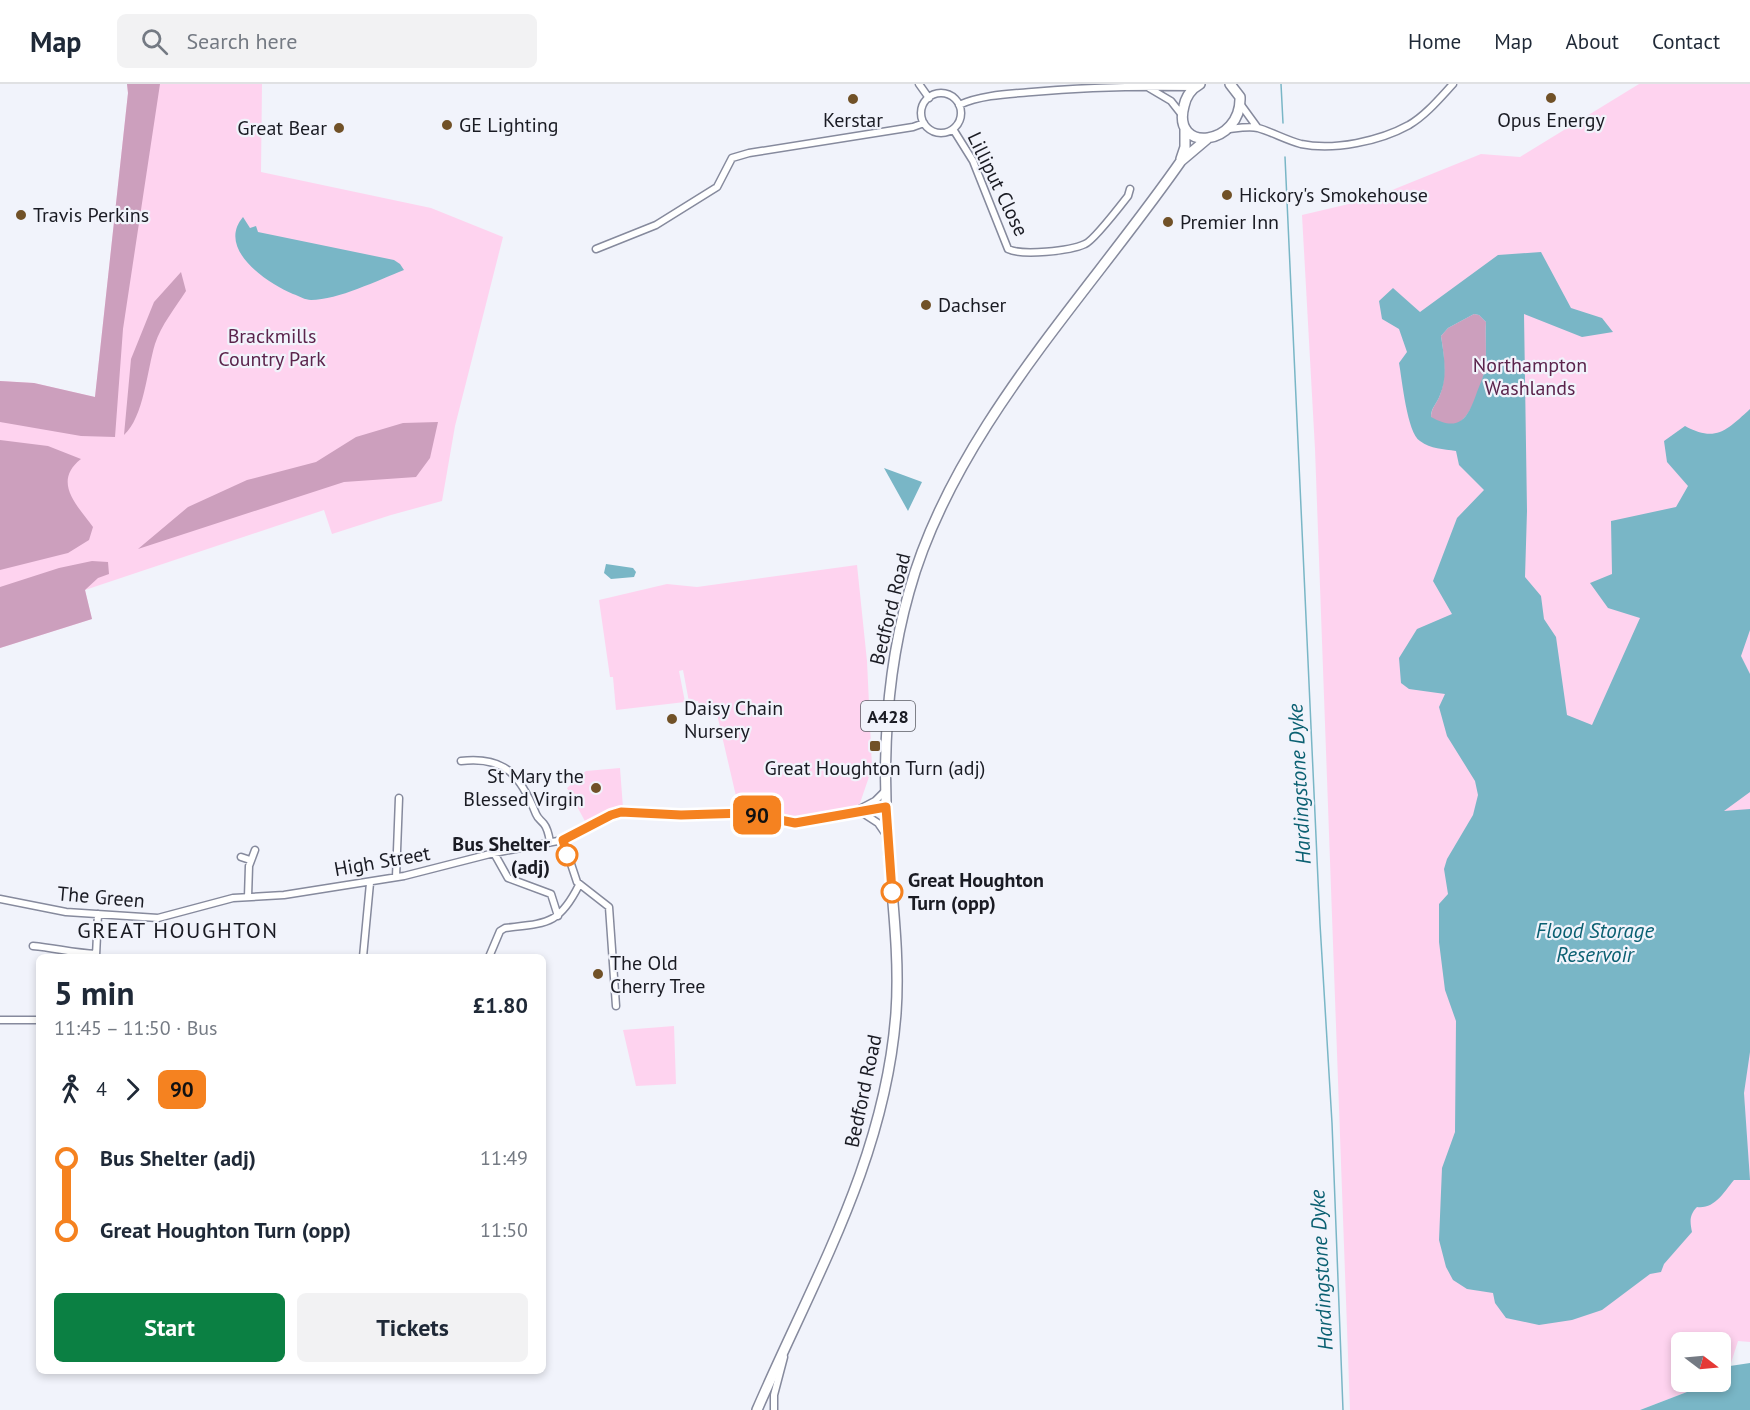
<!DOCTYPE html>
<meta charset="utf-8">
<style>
body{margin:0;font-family:"PT Sans",sans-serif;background:#f2f2f3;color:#1f2937;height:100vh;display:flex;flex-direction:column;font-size:22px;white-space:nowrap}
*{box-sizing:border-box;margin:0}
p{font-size:20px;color:#747a83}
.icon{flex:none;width:33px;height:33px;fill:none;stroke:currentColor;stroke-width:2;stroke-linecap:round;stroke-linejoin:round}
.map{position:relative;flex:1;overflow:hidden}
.side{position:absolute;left:36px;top:870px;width:510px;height:420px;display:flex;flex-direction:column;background:#fff;border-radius:9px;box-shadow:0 3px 9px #0003}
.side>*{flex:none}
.badge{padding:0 12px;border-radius:9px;font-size:21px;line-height:39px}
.needle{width:39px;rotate:106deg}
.tools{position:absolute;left:1671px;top:1248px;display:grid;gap:12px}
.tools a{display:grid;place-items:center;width:60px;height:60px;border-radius:9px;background:#fff;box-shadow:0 3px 9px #0003;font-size:30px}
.map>.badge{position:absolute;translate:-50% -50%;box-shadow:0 0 0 3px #fff}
.legs{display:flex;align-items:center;gap:9px;height:66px;padding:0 18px;font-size:20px}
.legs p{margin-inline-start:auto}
.head{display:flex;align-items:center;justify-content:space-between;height:102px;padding:0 18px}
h1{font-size:33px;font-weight:600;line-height:45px}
.primary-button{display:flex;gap:12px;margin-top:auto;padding:12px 18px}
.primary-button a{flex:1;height:69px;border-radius:9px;background:#0b8043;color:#fff;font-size:24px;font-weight:600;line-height:69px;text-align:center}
.primary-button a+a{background:#f2f2f3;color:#1f2937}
ul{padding:0 18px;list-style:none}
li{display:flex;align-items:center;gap:21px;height:72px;font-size:22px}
li i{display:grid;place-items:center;width:9px;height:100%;margin:0 8px;background:currentColor}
li i::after{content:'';width:15px;height:15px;margin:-8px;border:4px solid;border-radius:50%;background:#fff}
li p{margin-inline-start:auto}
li:first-child i{background:linear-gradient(#0000 50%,currentColor 0)}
li:last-child i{background:linear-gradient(currentColor 50%,#0000 0)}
header{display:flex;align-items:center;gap:36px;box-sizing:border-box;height:84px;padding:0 30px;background:#fff;border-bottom:2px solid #e0e1e3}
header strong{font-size:28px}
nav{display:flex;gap:33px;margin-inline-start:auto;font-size:21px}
.search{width:420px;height:54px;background:#f2f2f3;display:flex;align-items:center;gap:15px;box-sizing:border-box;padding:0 21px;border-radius:9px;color:#747a83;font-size:22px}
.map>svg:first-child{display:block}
.green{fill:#fed3ef}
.forest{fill:#cc9fbd}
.water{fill:#79b6c6;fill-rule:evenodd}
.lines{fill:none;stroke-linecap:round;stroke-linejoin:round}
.stream{stroke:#79b6c6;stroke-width:1.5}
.minor-casing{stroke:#868a9d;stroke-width:9}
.highway-casing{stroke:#868a9d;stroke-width:12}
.minor{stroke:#fff;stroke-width:6}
.highway{stroke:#fff;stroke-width:9}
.line-1-casing{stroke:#fff;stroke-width:14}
.line-1{stroke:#f58220;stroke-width:9}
.poi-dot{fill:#715127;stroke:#f1f3fb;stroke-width:2}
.stop-1-dot{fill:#fff;stroke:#f58220;stroke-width:3}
.labels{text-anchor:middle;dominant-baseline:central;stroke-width:4.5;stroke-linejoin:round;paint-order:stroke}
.shield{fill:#f1f3fb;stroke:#5a5c64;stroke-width:1.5}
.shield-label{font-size:18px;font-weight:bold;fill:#1a1b23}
.poi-label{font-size:20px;fill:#1a1b23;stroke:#f1f3fb;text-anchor:start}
.street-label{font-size:20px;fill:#1a1b23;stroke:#f1f3fb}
.park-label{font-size:20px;fill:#5b244c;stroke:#f1f3fb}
.stop-label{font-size:20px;font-weight:bold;fill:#1a1b23;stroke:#f1f3fb;text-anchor:end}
.water-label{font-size:21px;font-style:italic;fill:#0b6072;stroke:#f1f3fb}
.quarter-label{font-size:22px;letter-spacing:1.5px;fill:#1a1b23;stroke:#f1f3fb}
</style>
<header>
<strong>Map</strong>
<div class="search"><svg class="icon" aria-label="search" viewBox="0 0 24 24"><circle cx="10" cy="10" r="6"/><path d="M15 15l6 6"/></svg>Search here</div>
<nav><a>Home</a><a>Map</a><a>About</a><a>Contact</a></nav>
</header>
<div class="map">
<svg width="1750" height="1326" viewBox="0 0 1750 1326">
<rect width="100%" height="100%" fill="#f1f3fb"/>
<!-- green -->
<path class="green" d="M127 0H262L261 88 431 124 503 153 455 342 442 417 391 431 332 450 324 426 85 506 92 535 0 564V297L34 299 95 313 128 9Z
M1639 0H1750V1258L1738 1257 1730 1282 1721 1292 1720 1258H1682V1298H1713L1640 1326H1350L1315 365 1302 131 1370 115 1481 70 1520 73Z
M857 481 867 577 872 684 859 722C840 727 820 735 799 734 779 734 760 724 739 725L716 626 701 630 698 617 689 618 683 586 679 587 685 618 616 626 613 593H610L599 516 667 500 697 503Z
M620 684 623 724 611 725 586 739 567 704 586 687Z
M674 942 676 1000 636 1002 623 946Z"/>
<!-- forest -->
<path class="forest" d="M127 0H160L123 245 115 353 81 352 0 338V297L34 299 95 313 128 9Z
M181 188 186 207C176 223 161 241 155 260 147 286 144 333 124 351L131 275 154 218Z
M1474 230 1479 231 1486 238C1485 252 1487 267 1485 281 1484 297 1471 338 1453 341 1446 342 1437 337 1431 334 1431 323 1437 320 1440 311 1447 293 1444 271 1441 252L1448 244Z
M438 338 430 374 416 393 344 398 138 465 188 423 247 396 316 378 356 353 403 339Z
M0 356 48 362 81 375C52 398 77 421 93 443L89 456 68 469 0 486Z
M92 477 108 478 109 490 98 494 85 506 92 535 0 564V503L59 484Z"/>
<!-- water -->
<path class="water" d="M243 133 250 144 256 142 258 148 394 176 400 180 404 186C378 196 338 216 311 216 305 216 299 212 293 210 267 199 216 165 243 133Z
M1541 168 1571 224 1602 234 1613 248 1582 253 1524 230 1527 427 1525 493 1541 512 1544 535 1556 553 1567 631 1592 641 1640 534 1608 524 1590 499 1612 490 1611 437 1676 423 1688 402 1667 378 1664 357 1685 342C1716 359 1727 346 1750 325V546L1741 572 1750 590V708L1724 727 1750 725V968L1744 1009 1750 1096H1734C1723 1109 1715 1125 1697 1123 1689 1131 1690 1138 1692 1148L1664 1180 1661 1188 1650 1190 1602 1226 1572 1236 1539 1241 1506 1234 1495 1219 1493 1209 1467 1205 1453 1196 1446 1183 1439 1156 1442 1084 1455 1048 1456 937 1445 906 1439 858V820L1448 810 1444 785 1447 775 1473 731 1478 711 1475 697 1447 652 1439 623 1445 610 1409 605 1401 599 1399 574 1417 545 1452 530 1433 497 1457 434 1484 406 1459 381 1456 367C1443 365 1431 365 1420 357 1407 349 1402 295 1399 279L1407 268 1399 245 1382 235 1379 217 1393 204 1420 228 1498 171ZM1474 230 1479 231 1486 238C1485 252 1487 267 1485 281 1485 290 1480 300 1477 308 1468 334 1460 349 1431 333 1431 323 1437 320 1440 311 1448 292 1444 272 1441 252L1448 244Z
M884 384 922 398 908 427Z
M606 480 633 484 636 488 634 493 611 495 604 489Z
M1750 1279V1326H1640L1713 1298H1720L1721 1292 1730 1282Z"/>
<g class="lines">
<!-- stream -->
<path class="stream" d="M1281 0 1283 39
M1285 73 1320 840 1332 1039 1343 1326"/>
<defs>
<path id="minor" d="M919 0 929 14
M1149 4 1171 17 1182 31
M921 29a20 20 0 1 1 40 0a20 20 0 1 1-40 0Z
M959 21C981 11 1008 10 1032 8 1086 3 1140 2 1195 3
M1241 21 1257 43
M953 45 973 77 1008 165C1022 172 1070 167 1085 160 1093 157 1121 121 1128 112L1130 105
M1230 45C1238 44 1249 42 1258 44 1272 48 1286 56 1301 60 1334 67 1380 57 1409 41 1426 31 1440 14 1453 0
M596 165 656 141 717 103 732 74 749 69 913 43 924 39
M461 677C505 672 520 691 536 730 538 735 541 736 544 740 548 745 549 752 550 758
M886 706 875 717 858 726 878 739 887 752
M563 756 577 798 609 823 616 922
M494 769 508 794 551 810 558 832
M241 773 250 776
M396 793 399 714
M248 813 249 782 255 766
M0 815 66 828 158 834 233 814 284 811 404 792 494 769 563 756 621 728 681 731 746 729 795 739 886 723
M33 862C55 864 74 869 96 870
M96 872 98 830
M363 873 370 799
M489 873 500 847 505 844C547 839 559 841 579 801
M0 936H39
M774 1326V1311L784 1273"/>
<path id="highway" d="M1200 0C1191 5 1186 12 1184 22 1171 70 1242 62 1240 13L1230 0
M1181 75 1185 63V45
M757 1326C814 1194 885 1076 896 929 900 873 892 815 888 759 882 675 886 589 909 508 953 348 1087 212 1181 77L1207 55"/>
</defs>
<!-- minor casing -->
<use href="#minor" class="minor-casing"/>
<!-- highway casing -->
<use href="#highway" class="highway-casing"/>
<!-- minor -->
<use href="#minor" class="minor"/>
<!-- highway -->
<use href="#highway" class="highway"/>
</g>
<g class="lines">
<defs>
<path id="line-1" d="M567 771 563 756 611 731 621 728 681 731 746 729 795 739 886 723 892 808"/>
</defs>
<!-- line-1 casing -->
<use href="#line-1" class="line-1-casing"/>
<!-- line-1 -->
<use href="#line-1" class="line-1"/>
</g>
<!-- markers -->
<g class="poi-dot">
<circle cx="1551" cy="14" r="6"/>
<circle cx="853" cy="15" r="6"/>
<circle cx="447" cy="41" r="6"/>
<circle cx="339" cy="44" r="6"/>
<circle cx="1227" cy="111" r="6"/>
<circle cx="21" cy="131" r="6"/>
<circle cx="1168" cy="138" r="6"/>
<circle cx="926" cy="221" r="6"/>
<circle cx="672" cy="635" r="6"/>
<rect x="869" y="656" width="12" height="12" rx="3"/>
<circle cx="596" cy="704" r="6"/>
<circle cx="598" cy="890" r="6"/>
</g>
<g class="stop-1-dot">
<circle cx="567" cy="771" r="10"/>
<circle cx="892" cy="808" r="10"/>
</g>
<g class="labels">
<!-- shield labels -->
<rect class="shield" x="861" y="617" width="54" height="30" rx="4.5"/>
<g class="shield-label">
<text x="888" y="632">A428</text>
</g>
<!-- poi labels -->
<g class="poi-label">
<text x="853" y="36" text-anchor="middle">Kerstar</text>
<text x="1551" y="36" text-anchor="middle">Opus Energy</text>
<text x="459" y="41">GE Lighting</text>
<text x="327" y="44" text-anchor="end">Great Bear</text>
<text x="1239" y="111">Hickory's Smokehouse</text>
<text x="33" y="131">Travis Perkins</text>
<text x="1180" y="138">Premier Inn</text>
<text x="938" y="221">Dachser</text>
<text x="684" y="624">Daisy Chain<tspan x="684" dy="23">Nursery</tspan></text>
<text x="875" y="684" text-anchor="middle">Great Houghton Turn (adj)</text>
<text x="584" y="692" text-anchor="end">St Mary the<tspan x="584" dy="23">Blessed Virgin</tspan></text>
<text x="610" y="879">The Old<tspan x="610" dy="23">Cherry Tree</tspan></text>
</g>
<!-- street labels -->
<g class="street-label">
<text transform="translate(998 100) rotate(64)">Lilliput Close</text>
<text transform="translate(890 525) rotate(-76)">Bedford Road</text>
<text transform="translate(382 777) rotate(-10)">High Street</text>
<text transform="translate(101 813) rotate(5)">The Green</text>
<text transform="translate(863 1007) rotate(-78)">Bedford Road</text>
</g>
<!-- park labels -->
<g class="park-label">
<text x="272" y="252">Brackmills<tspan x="272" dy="23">Country Park</tspan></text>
<text x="1530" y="281">Northampton<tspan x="1530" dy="23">Washlands</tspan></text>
</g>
<!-- stop labels -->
<g class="stop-label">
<text x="550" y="760">Bus Shelter<tspan x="550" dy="23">(adj)</tspan></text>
<text x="908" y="796" text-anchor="start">Great Houghton<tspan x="908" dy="23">Turn (opp)</tspan></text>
</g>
<!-- water labels -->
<g class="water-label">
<text transform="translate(1299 700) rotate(-93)">Hardingstone Dyke</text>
<text x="1595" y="846">Flood Storage<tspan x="1595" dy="24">Reservoir</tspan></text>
<text transform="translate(1321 1186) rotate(-93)">Hardingstone Dyke</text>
</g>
<!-- quarter labels -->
<g class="quarter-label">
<text x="178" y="846">GREAT HOUGHTON</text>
</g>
</g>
</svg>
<div class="tools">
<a><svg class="needle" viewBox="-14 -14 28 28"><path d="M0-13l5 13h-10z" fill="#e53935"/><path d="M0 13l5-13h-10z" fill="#747a83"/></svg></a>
</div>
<b class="badge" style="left:757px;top:731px;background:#f58220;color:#111">90</b>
<section class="side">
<div class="head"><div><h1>5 min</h1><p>11:45 – 11:50 · Bus</p></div><b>£1.80</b></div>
<div class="legs"><svg class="icon" aria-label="walk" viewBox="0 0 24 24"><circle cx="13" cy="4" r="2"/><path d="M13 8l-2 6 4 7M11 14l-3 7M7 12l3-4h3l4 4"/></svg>4<svg class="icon" aria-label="forward" viewBox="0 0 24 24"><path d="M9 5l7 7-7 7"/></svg><b class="badge" style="background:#f58220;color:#111">90</b></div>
<ul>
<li><i style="color:#f58220"></i><b>Bus Shelter (adj)</b><p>11:49</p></li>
<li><i style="color:#f58220"></i><b>Great Houghton Turn (opp)</b><p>11:50</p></li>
</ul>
<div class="primary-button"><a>Start</a><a>Tickets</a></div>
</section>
</div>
